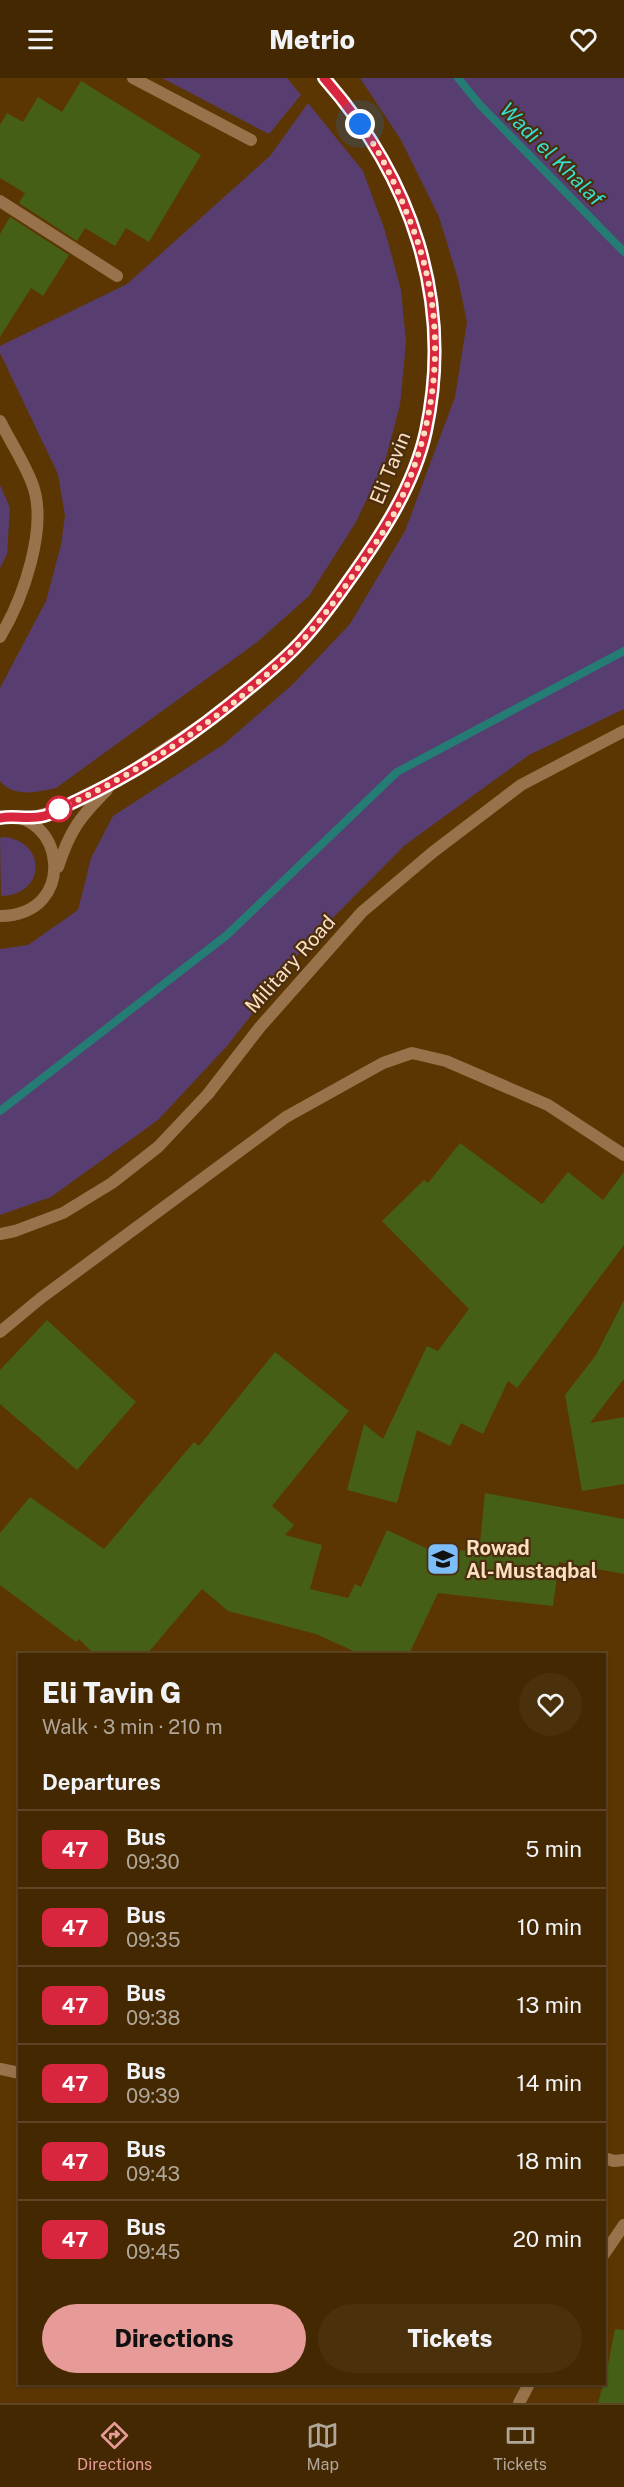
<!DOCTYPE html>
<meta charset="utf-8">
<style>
body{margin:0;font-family:"Public Sans",sans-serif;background:#4b300c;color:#f1f3f6;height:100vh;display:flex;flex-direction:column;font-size:22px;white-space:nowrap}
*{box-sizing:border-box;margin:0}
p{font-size:20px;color:#afa699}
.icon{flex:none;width:33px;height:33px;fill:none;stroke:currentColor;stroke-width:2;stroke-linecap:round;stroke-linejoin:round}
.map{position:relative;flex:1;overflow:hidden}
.sheet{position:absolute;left:18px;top:1575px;width:588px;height:732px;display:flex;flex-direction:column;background:#442802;border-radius:0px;box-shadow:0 2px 4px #0004,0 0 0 2px #5c4424}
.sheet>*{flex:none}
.badge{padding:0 12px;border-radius:9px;font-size:21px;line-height:39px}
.you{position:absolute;width:30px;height:30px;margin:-15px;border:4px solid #fff;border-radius:50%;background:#1a73e8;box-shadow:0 0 0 9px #1a73e833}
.map>.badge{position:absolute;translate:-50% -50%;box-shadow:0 0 0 3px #fff}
h2{padding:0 24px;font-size:22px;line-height:54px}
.round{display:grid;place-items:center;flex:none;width:63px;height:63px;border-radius:32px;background:#4b300c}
.headline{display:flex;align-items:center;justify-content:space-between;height:102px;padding:0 24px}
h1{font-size:28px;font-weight:800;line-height:45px}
.cta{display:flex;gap:12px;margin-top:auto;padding:12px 24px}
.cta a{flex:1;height:69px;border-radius:36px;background:#e69b98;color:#111;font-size:24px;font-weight:800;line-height:69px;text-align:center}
.cta a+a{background:#4b300c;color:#f1f3f6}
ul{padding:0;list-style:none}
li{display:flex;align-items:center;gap:18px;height:78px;padding:0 24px;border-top:2px solid #5c4424}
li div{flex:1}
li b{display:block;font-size:22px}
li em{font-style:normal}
li .badge{min-width:66px;font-weight:700;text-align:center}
header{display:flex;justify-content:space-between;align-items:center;height:78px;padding:0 24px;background:#442802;font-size:27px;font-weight:800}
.dock{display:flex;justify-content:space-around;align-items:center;height:84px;border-top:2px solid #5c4424;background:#442802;font-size:16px;color:#afa699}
.dock a{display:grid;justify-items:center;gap:3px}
.dock .current{color:#e69b98}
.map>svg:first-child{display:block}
.green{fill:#583e70}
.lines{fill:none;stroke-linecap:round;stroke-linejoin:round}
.stream{stroke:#247c74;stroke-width:8}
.building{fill:#455f16}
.lane{stroke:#97724a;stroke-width:12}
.street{stroke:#97724a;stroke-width:12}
.line-casing{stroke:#fff;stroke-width:14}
.line{stroke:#d7263d;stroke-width:9}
.walk{stroke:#fcdfc1;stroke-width:6;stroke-dasharray:0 10.8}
.stop-dot{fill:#fff;stroke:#d7263d;stroke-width:3}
.labels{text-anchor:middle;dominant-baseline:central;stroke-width:4.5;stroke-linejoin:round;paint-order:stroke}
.street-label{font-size:20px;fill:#fcdfc1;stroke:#4a2e0e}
.poi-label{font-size:20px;font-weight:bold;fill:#fcdfc1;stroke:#4a2e0e;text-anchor:start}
.water-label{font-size:21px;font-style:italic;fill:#37ddd0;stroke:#4a2e0e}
</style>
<header><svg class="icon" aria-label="menu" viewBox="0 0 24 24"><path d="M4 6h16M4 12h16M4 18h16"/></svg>Metrio<svg class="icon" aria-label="heart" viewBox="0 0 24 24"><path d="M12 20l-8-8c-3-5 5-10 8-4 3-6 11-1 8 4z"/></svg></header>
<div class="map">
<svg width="624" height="2325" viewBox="0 0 624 2325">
<rect width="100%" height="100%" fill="#5b3602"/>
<!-- green -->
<path class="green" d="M162 0H287L301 17 269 56Z
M360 0H624V631L529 677 405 767 305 868 227 968 158 1042 51 1119 0 1137V871L28 867 78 832 91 780 113 738 224 666 293 606 350 546 405 453 455 319 467 244 458 201 439 139 401 62Z
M308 25 363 93 385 153 401 212 406 264 400 327 385 383 356 444 309 518 256 565 56 710C37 714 14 720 0 703V610L46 523 61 467 65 438 58 396 0 275V268L127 206 270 78Z
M0 407 10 430 7 476 0 490Z
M5 759C48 765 45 817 1 818L0 760Z"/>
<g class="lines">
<!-- stream -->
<path class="stream" d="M458 0 480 27 624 174
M0 1033 227 857 397 694 624 573"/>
</g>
<!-- building -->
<path class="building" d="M81 3 201 77 149 164 126 150 115 168 85 150 77 163 19 125 25 115 0 100V47L7 35 23 44 38 19 62 34Z
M10 139 69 177 43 218 31 210 0 259V156Z
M460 1065 542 1126 568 1094 603 1122 624 1094V1167L517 1310 508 1303 483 1356 461 1345 450 1368 417 1352 397 1425 347 1412 364 1346 383 1361 427 1268 438 1273 469 1231 382 1143 424 1102 428 1105Z
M624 1222V1301L590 1345 624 1339V1406L582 1413 565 1317 596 1277Z
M47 1242 136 1324 77 1392 0 1326V1292Z
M275 1274 349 1333 272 1428 294 1447 285 1457 322 1467 310 1511 348 1520 355 1506 361 1509 387 1452 458 1485 460 1472 479 1475 485 1415 624 1441V1496L559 1484 553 1528 438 1515 409 1576H360L316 1556 228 1533 202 1511 147 1576H94L79 1561 76 1564 0 1507V1455L30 1419 104 1471 194 1364 199 1368Z
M615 2251 624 2252V2325H598L603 2306H604Z"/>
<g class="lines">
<!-- lane -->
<path class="lane" d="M0 1156 15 1153 63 1135 112 1105 158 1069 208 1016 260 949 362 834 433 774 521 707 624 653"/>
<!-- street -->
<path class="street" d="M133 0 251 62
M0 123 117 198
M0 343C10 363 24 384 32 405 49 448 23 521 0 559
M0 740C63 728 81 837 0 838
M22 741C80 732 131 693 180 661 221 635 260 605 294 571 319 546 339 516 360 487 388 447 415 403 426 354 456 225 409 97 324 0
M58 789C70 752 80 739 107 712
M0 1254 41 1220 286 1039 383 985 412 975 446 983 548 1027 624 1077
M0 1991 20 1995
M604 2080 614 2083 624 2082
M604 2176 624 2147
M519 2325 529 2306"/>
</g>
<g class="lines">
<defs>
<path id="line" d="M0 740C14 737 28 742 44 738 55 735 65 728 76 723 130 698 184 663 230 626 252 608 274 591 294 571 314 551 331 528 347 505 380 459 414 409 426 353 454 221 411 99 324 0"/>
</defs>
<!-- line casing -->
<use href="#line" class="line-casing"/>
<!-- line -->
<use href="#line" class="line"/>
<!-- walk -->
<path class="walk" d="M59 731C143 693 229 636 294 571 318 547 337 520 356 493 370 473 385 453 396 432 442 337 449 236 408 138 395 105 381 75 360 46"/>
</g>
<!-- icons -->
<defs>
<symbol id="school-square" viewBox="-11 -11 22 22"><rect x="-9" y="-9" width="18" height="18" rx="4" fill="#7dbef9" stroke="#4a2e0e"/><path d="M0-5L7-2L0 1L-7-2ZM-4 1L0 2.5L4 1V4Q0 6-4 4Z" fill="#111"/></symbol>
</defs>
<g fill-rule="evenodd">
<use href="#school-square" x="424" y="1462" width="38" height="38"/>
</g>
<!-- markers -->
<circle class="stop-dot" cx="59" cy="731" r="12"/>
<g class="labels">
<!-- street labels -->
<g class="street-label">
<text transform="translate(390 390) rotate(-68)">Eli Tavin</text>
<text transform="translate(290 886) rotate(-48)">Military Road</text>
</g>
<!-- poi labels -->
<g class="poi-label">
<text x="466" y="1470">Rowad<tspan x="466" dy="23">Al-Mustaqbal</tspan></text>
</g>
<!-- water labels -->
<g class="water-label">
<text transform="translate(552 76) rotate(45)">Wadi el Khalaf</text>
</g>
</g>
</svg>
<div class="you" style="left:360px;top:46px"></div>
<section class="sheet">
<div class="headline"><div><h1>Eli Tavin G</h1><p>Walk · 3 min · 210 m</p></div><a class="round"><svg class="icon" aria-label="heart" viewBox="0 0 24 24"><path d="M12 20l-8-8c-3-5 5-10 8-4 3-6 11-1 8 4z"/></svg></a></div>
<h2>Departures</h2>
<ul>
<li><span class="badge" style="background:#d7263d;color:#fff">47</span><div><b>Bus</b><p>09:30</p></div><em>5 min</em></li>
<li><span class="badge" style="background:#d7263d;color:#fff">47</span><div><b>Bus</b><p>09:35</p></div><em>10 min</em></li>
<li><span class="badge" style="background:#d7263d;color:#fff">47</span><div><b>Bus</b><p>09:38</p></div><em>13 min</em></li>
<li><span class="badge" style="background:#d7263d;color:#fff">47</span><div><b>Bus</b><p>09:39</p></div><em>14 min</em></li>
<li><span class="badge" style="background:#d7263d;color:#fff">47</span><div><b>Bus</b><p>09:43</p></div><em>18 min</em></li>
<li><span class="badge" style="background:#d7263d;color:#fff">47</span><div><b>Bus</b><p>09:45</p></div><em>20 min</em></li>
</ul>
<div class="cta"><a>Directions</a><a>Tickets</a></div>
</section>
</div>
<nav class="dock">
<a class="current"><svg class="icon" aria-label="directions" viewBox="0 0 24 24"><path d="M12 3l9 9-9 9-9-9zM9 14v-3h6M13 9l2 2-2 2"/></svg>Directions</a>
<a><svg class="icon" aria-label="map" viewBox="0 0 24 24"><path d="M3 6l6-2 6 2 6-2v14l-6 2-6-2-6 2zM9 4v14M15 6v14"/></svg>Map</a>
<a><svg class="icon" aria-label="tickets" viewBox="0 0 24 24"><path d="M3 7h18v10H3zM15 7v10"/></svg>Tickets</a>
</nav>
